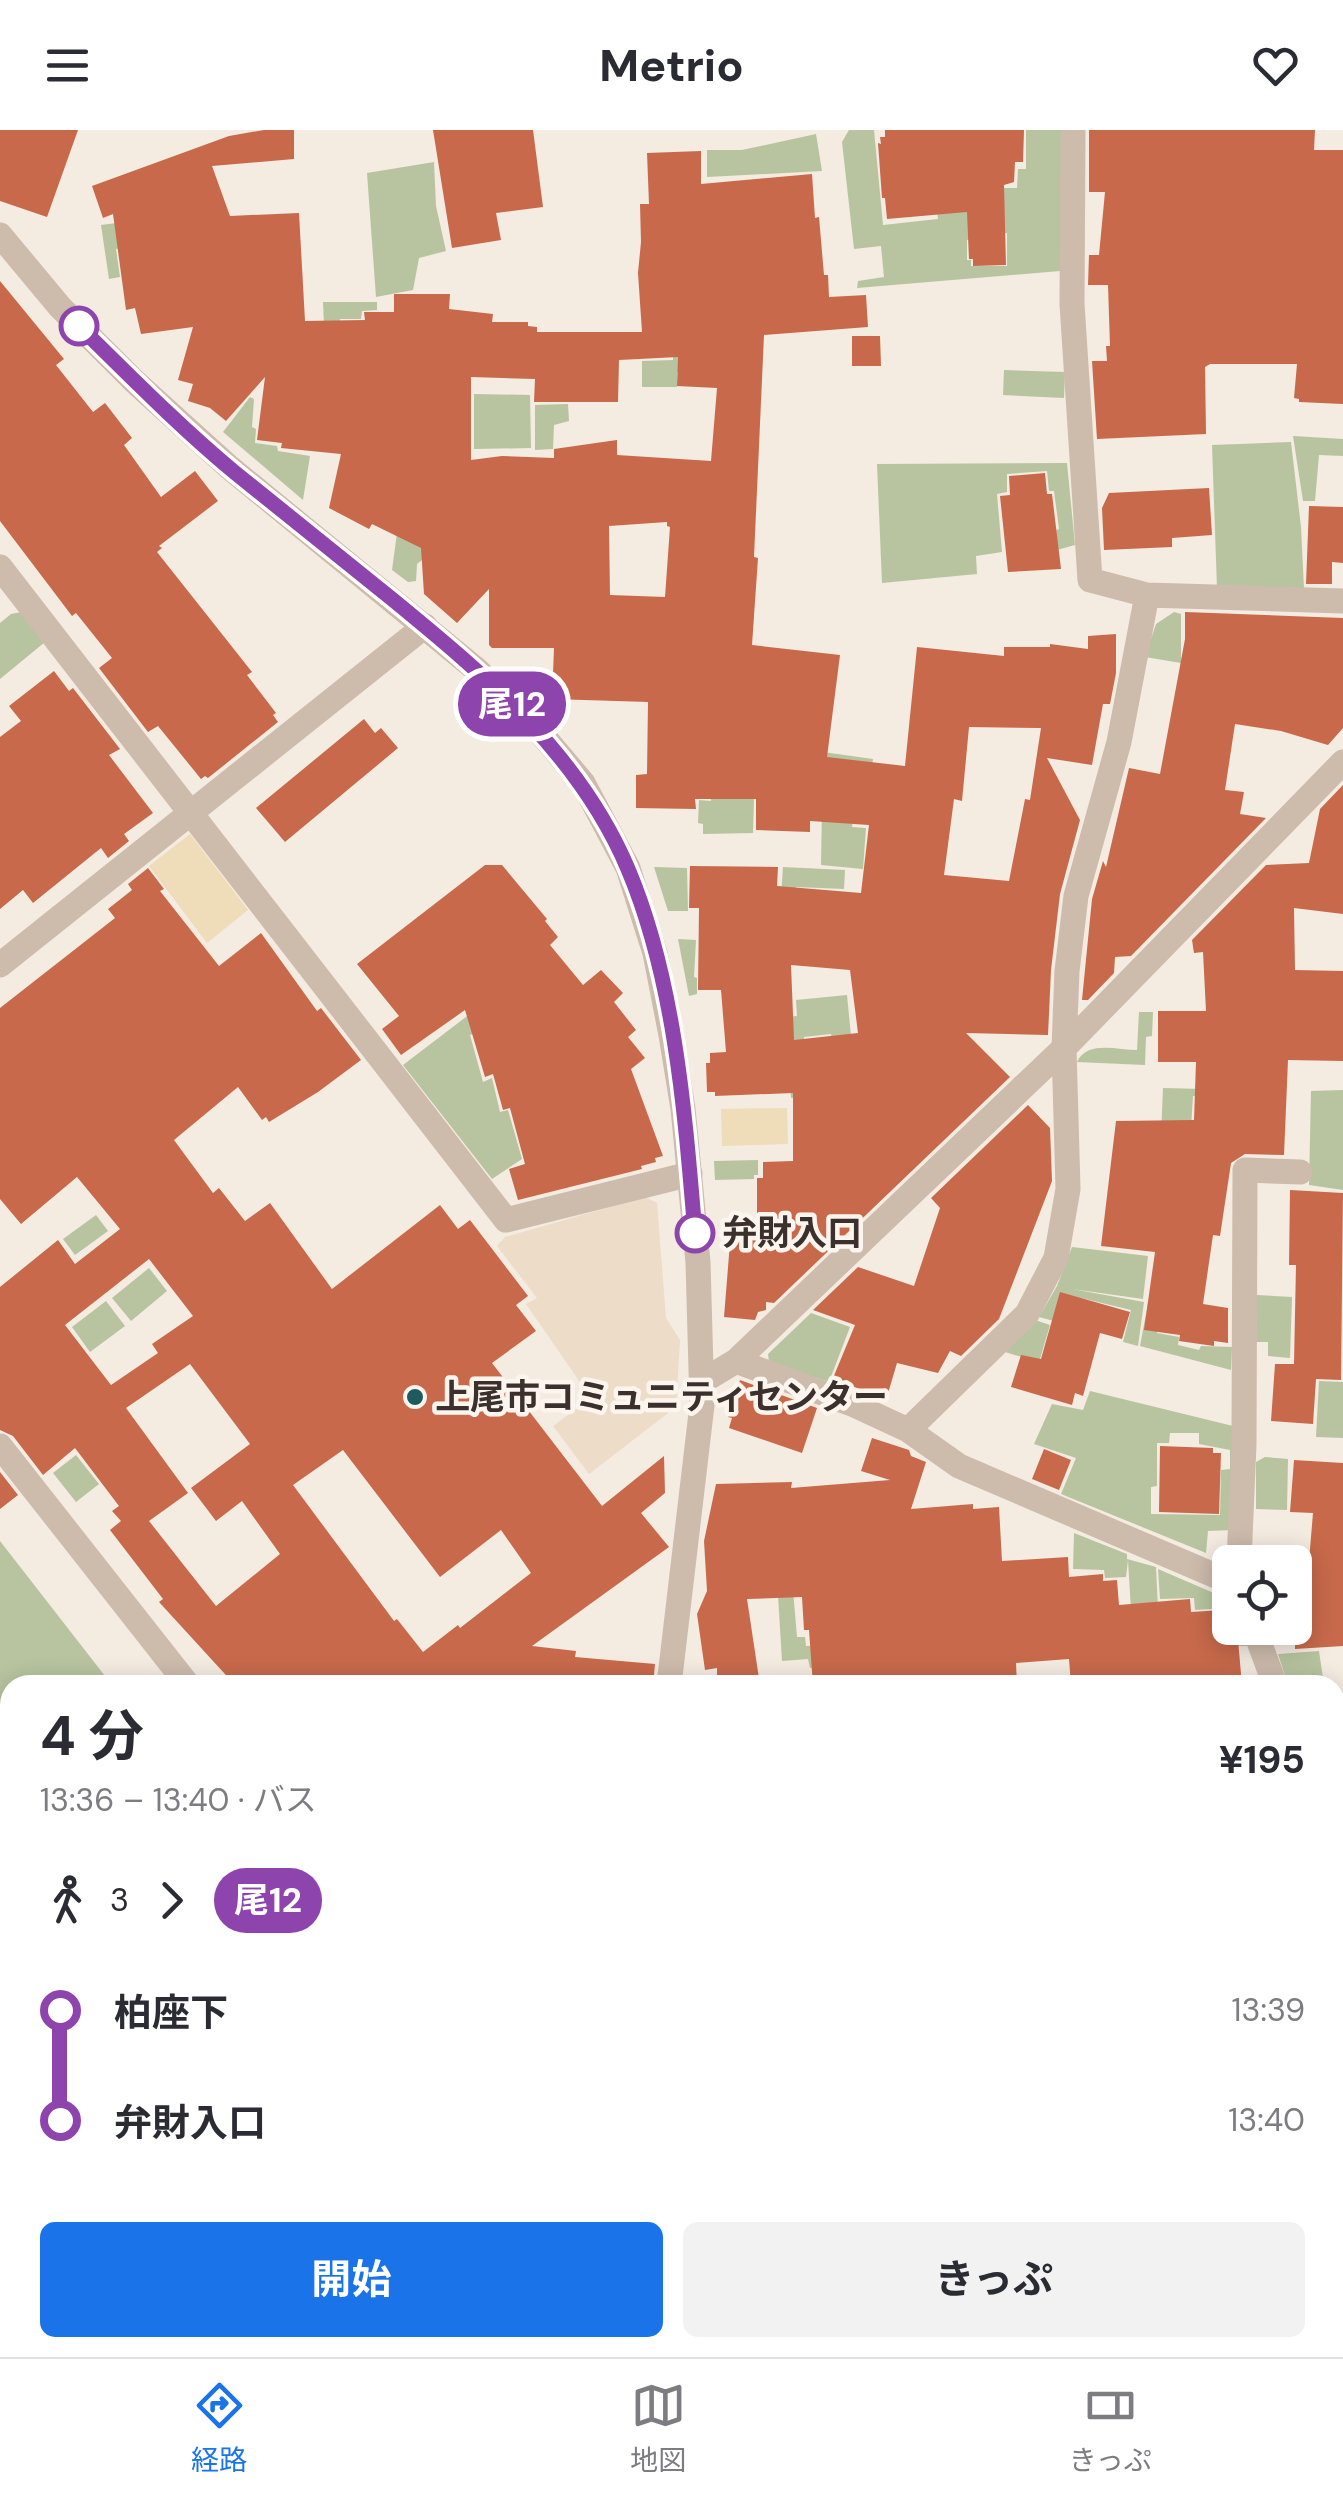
<!DOCTYPE html>
<html lang="ja">
<meta charset="utf-8">
<style>
body{margin:0;font-family:"DM Sans","Noto Sans JP",sans-serif;background:#f2f2f3;color:#2b2b33;height:100vh;display:flex;flex-direction:column;font-size:38px;white-space:nowrap}
*{box-sizing:border-box;margin:0}
p{font-size:32px;color:#7c7c81}
.icon{flex:none;width:55px;height:55px;fill:none;stroke:currentColor;stroke-width:2;stroke-linecap:round;stroke-linejoin:round}
.map{position:relative;flex:1;overflow:hidden}
.drawer{position:absolute;left:0px;top:1545px;width:1345px;height:682px;display:flex;flex-direction:column;background:#fff;border-radius:30px 30px 0 0;box-shadow:0 5px 25px #0003}
.drawer>*{flex:none}
.badge{padding:0 20px;border-radius:32px;font-size:35px;line-height:65px}
.fabs{position:absolute;left:1212px;top:1415px;display:grid;gap:20px}
.fabs a{display:grid;place-items:center;width:100px;height:100px;border-radius:15px;background:#fff;box-shadow:0 5px 25px #0003;font-size:50px}
.map>.badge{position:absolute;translate:-50% -50%;box-shadow:0 0 0 5px #fff}
.legs{display:flex;align-items:center;gap:15px;height:110px;padding:0 40px;font-size:32px}
.legs p{margin-inline-start:auto}
.summary{display:flex;align-items:center;justify-content:space-between;height:170px;padding:0 40px}
h1{font-size:55px;font-weight:700;line-height:75px}
.primary-button{display:flex;gap:20px;margin-top:auto;padding:20px 40px}
.primary-button a{flex:1;height:115px;border-radius:15px;background:#1a73e8;color:#fff;font-size:40px;font-weight:700;line-height:115px;text-align:center}
.primary-button a+a{background:#f2f2f3;color:#2b2b33}
ul{padding:0 40px;list-style:none}
li{display:flex;align-items:center;gap:35px;height:110px;font-size:38px}
li i{display:grid;place-items:center;width:15px;height:100%;margin:0 12px;background:currentColor}
li i::after{content:'';width:25px;height:25px;margin:-12px;border:8px solid;border-radius:50%;background:#fff}
li p{margin-inline-start:auto}
li:first-child i{background:linear-gradient(#0000 50%,currentColor 0)}
li:last-child i{background:linear-gradient(currentColor 50%,#0000 0)}
header{display:flex;justify-content:space-between;align-items:center;height:130px;padding:0 40px;background:#fff;font-size:45px;font-weight:700}
.tabs{display:flex;justify-content:space-around;align-items:center;height:140px;border-top:2px solid #e1e1e2;background:#fff;font-size:28px;color:#7c7c81}
.tabs a{display:grid;justify-items:center;gap:5px}
.tabs .selected{color:#1a73e8}
.map>svg:first-child{display:block}
.green{fill:#b8c4a0;fill-rule:evenodd}
.sand{fill:#efdcb8}
.plaza{fill:#ecdcc8}
.building{fill:#c8694b;fill-rule:evenodd}
.lines{fill:none;stroke-linecap:round;stroke-linejoin:round}
.minor{stroke:#cdbbac;stroke-width:25}
.tertiary{stroke:#cdbbac;stroke-width:25}
.line-1-casing{stroke:#fff;stroke-width:22}
.line-1{stroke:#8e44ad;stroke-width:15}
.stop-1-dot{fill:#fff;stroke:#8e44ad;stroke-width:5}
.poi-dot{fill:#1f5a5e;stroke:#fbf5ee;stroke-width:4}
.labels{text-anchor:middle;dominant-baseline:central;stroke-width:9;stroke-linejoin:round;paint-order:stroke}
.stop-label{font-size:35px;font-weight:bold;fill:#3b302b;stroke:#fbf5ee;text-anchor:start}
.poi-label{font-size:35px;font-weight:bold;fill:#3b302b;stroke:#fbf5ee;text-anchor:start}
</style>
<header><svg class="icon" aria-label="menu" viewBox="0 0 24 24"><path d="M4 6h16M4 12h16M4 18h16"/></svg>Metrio<svg class="icon" aria-label="heart" viewBox="0 0 24 24"><path d="M12 20l-8-8c-3-5 5-10 8-4 3-6 11-1 8 4z"/></svg></header>
<div class="map">
<svg width="1343" height="2227" viewBox="0 0 1343 2227">
<rect width="100%" height="100%" fill="#f4ebe1"/>
<!-- green -->
<path class="green" d="M849 0H874L883 95 938 89 928 0 995 58H1017L1018 39H1026V0H1062L1060 141 857 158 858 151 884 147 881 116 854 119 842 12ZM972 103H1007V136H971V130H967V110L971 109Z
M816 4 822 41 707 47V20H742Z
M434 32 436 76 446 121 419 128 413 160 376 167 367 43Z
M172 86 127 117 116 119 120 147 109 149 101 95Z
M323 172H377V180L362 181 361 189H340L339 195H324Z
M673 204 692 242H677V257H642V231L673 230Z
M1004 240 1065 242 1064 268 1003 265Z
M474 264 530 265 531 318 474 319Z
M250 267 254 269 252 297 256 299 255 313 277 316 278 321 310 326 303 370 223 302Z
M568 274 569 291 554 295 553 319 535 320V275Z
M1293 306 1343 309V326L1319 325 1315 371H1303Z
M1291 312 1301 397 1304 459 1217 458 1212 315Z
M1067 333 1075 415 1057 420 1056 400 1059 399 1054 361H1049L1047 341 1007 344V362L997 364 1002 422 976 426 977 444 882 453 877 334Z
M406 336 432 422 417 434 416 451 408 452 392 440Z
M21 482 45 512 0 549V493L11 484Z
M1174 482 1181 484V533L1145 527 1156 494Z
M823 622 873 629C870 653 854 674 852 697L866 698 863 739 821 735Z
M755 632 753 703 703 704V694L698 693 699 670 711 671 712 646Z
M654 737 687 738 688 781H668Z
M783 737 845 740 844 759 796 757 795 774 776 839Z
M678 809 696 810 694 847 697 848V864L689 866Z
M847 865 851 906 832 908 831 904 804 907 803 967 791 968 784 887 797 886 796 870Z
M479 877 487 899 470 905 483 952 492 948 500 982 508 980 522 1029 492 1049 403 935Z
M1139 882H1153L1152 906 1146 907 1145 935 1077 932C1087 910 1117 920 1137 920Z
M1163 958 1240 960V967L1193 966 1191 999 1160 1030Z
M1343 960V1060L1309 1055 1311 961Z
M758 1030V1045H754V1049L715 1050 714 1031Z
M96 1085 108 1101 75 1125 63 1109Z
M1072 1117 1148 1126 1143 1169 1072 1159 1144 1172 1138 1216 1123 1212 1131 1180 1081 1168 1072 1196 1039 1187 1057 1156Z
M149 1138 167 1161 131 1191 112 1168Z
M1257 1165 1292 1167 1290 1228 1268 1226V1212H1256Z
M106 1171 125 1196 90 1222 72 1197Z
M1148 1173 1160 1174 1157 1203 1179 1207 1178 1215 1199 1220 1201 1216 1232 1217 1231 1240 1140 1216Z
M811 1183 850 1197 829 1252 769 1232 768 1224Z
M1035 1190 1050 1195 1040 1229 1035 1231 1005 1222Z
M1319 1251 1343 1252V1308L1316 1307Z
M1090 1261 1233 1296 1232 1400 1208 1401 1206 1423 1061 1364 1076 1328 1034 1314 1052 1274 1083 1280ZM1170 1303H1199V1314L1230 1320V1339L1221 1340 1220 1385 1151 1384V1357L1157 1356V1313H1169Z
M76 1325 99 1354 76 1372 53 1343Z
M1265 1327 1288 1329 1287 1380 1256 1379V1332Z
M1074 1403 1127 1424V1429L1156 1437 1158 1479 1131 1480 1128 1430 1126 1447 1105 1448 1104 1440 1073 1439Z
M0 1411 112 1555H10V1905L0 1913Z
M1158 1439 1230 1470V1498H1241L1250 1516H1228L1225 1478 1195 1480 1194 1468 1160 1469Z
M792 1448 797 1507H805L806 1516 853 1513 855 1536 810 1538 808 1529 782 1531 777 1449Z
M1319 1521 1324 1555H1288L1278 1524Z"/>
<!-- sand -->
<path class="sand" d="M190 704 248 780 207 813 149 736Z
M787 978 788 1014 722 1016 721 979Z"/>
<!-- plaza -->
<path class="plaza" d="M645 1067 657 1073 666 1188 680 1210 676 1277 589 1344 553 1296 591 1268 526 1174 537 1168 497 1116 505 1107Z"/>
<!-- building -->
<path class="building" d="M0 0H78L47 87 0 71Z
M264 0H294V29L212 36 230 86 299 83 305 191 365 190 364 182H394V164H450L449 179 493 184 492 192H528V196L537 197V202H642L638 143 641 112 640 74H649L647 23 701 21V54L812 44 815 88 819 87 824 145H828L829 167 866 165 868 197 764 205 754 427 758 428 752 515 840 525 827 627 905 636 917 517 1004 526V517H1050V514L1088 519V506L1116 504V543L1110 574H1103L1092 635 1047 628 1080 690 1060 764 1051 840 1048 905 966 903 1010 947 774 1173 766 1172V1180L758 1182 755 1190 724 1187 732 1088 757 1091V1048H763V1032L793 1031V963L715 966V962H707L706 933H710V923L726 922 721 860H698L699 778H689L690 736 778 737 777 756 861 763 869 695 810 691V702L756 700V669H695L696 679 636 678V645L647 644 648 572 552 569 554 518H492L489 515V459L457 493 424 464 421 418 372 394 369 399 329 378 341 324 281 318 282 313 257 310 265 247 226 291 210 278 188 271 193 254 178 250 193 197 141 204 135 178 126 180 113 84 103 88 92 56 229 6ZM678 227 677 256 717 258 711 331 617 325V310L554 319V328L502 326 471 330V247L535 249 534 272H618L619 230ZM667 392V396L670 397 665 467 610 465 609 396ZM969 597 1041 598 1030 670 1025 669 1009 751 944 745 954 669 962 671ZM791 835 850 840 858 903 794 910Z
M433 0H533L543 77 496 83 501 110 452 118Z
M885 0H1024L1023 32H1015L1014 52 1004 55 1006 135 973 136V129H969L967 82 887 89 885 68H882L878 13 881 14 880 7H885Z
M1089 0H1315L1314 20H1343V274L1299 272V269L1294 268 1297 234H1210L1205 237 1206 304 1097 309 1092 231H1107L1106 216H1110L1108 155H1088L1089 125H1099L1105 62H1089Z
M0 151 64 229 56 235 93 282 105 273 132 308 124 315 161 367 195 341 218 371 159 416 162 418 157 422 252 542 247 545 276 583 273 585 278 592 208 648 205 646 201 649 158 596 148 602 99 538 112 528 76 483 72 486 0 391Z
M852 206H880L881 236H852Z
M1045 343 1047 364H1052L1061 439 1008 442 1000 366 1010 365 1009 346Z
M1209 358 1212 405 1172 408V417L1104 420 1102 378 1109 363Z
M1309 376 1343 377V433L1332 432V454H1306Z
M1185 482 1343 488V598L1328 615 1281 601 1235 594 1225 660 1244 662 1240 684 1266 688 1131 826 1115 827 1114 843 1088 870H1082L1092 769 1103 731 1106 737 1129 638 1160 644 1185 509Z
M54 541 69 561 73 558 120 619 109 625 153 683 124 704 129 711 108 728 101 718 33 773 23 760 0 779V607L21 591 9 576Z
M364 589 375 603 381 598 398 618 285 712 256 678Z
M1343 655V784L1294 778 1295 840 1343 841V931L1288 930 1284 1025 1245 1024 1231 1033 1220 1106 1213 1105 1203 1174 1228 1178V1213L1214 1211V1216L1179 1211 1180 1205 1144 1200 1155 1122 1101 1116 1116 991 1194 990 1196 932H1158V881H1206L1203 822 1194 823 1192 810 1266 735 1309 733 1320 679Z
M485 735H502L547 789 545 791 558 807 550 815 583 855 601 840 623 863 614 872 636 900 628 907 645 928 631 939 663 1026 655 1028 656 1032 641 1036 642 1039 518 1070 509 1039 525 1034 510 978 503 980 493 944 485 947 465 880 401 925 382 899 399 886 357 834Z
M148 738 164 759 160 761 219 836 261 803 317 881 321 878 361 930 318 962 269 992 266 987 262 990 238 957 174 1010 213 1063 219 1058 245 1091 270 1073 332 1159 440 1075 458 1099 470 1090 528 1166 516 1175 536 1201 492 1233 602 1376 664 1326 665 1363 641 1383 669 1417 532 1516 576 1521 575 1527 655 1534 653 1555H235L159 1472 163 1469 110 1400 121 1391 112 1381 119 1376 75 1318 43 1345 13 1306 0 1300V1157L58 1110 75 1134 120 1099 77 1047 21 1094 0 1069V878L115 788 108 779 132 760 128 754ZM149 1129 193 1186 152 1214 158 1223 111 1255 65 1195ZM190 1234 250 1314 191 1358 216 1391 242 1371 280 1424 216 1476 149 1391 188 1363 126 1278ZM343 1320 440 1447 501 1400 531 1443 460 1498 458 1495 423 1522 397 1489 394 1491 293 1355Z
M1028 975 1050 998 1052 1051 999 1189 961 1226 950 1221 938 1243 897 1233 886 1270 833 1248 855 1195 813 1180 858 1137 914 1156 940 1078 931 1068Z
M1290 1060 1343 1063 1341 1250 1316 1249 1313 1294 1271 1291 1275 1234H1294L1296 1135H1289Z
M1060 1162 1130 1182 1122 1209 1100 1203 1083 1266 1075 1263 1072 1275 1011 1257 1021 1225 1041 1229Z
M740 1250 817 1278 802 1323 729 1298 732 1288 728 1287Z
M872 1308 909 1320 911 1326 926 1332 911 1379 973 1374V1379L999 1377 1002 1431 1068 1427 1069 1447 1103 1444V1451L1117 1450 1119 1475 1190 1469 1191 1482 1223 1480 1225 1511 1238 1510 1242 1555H1071L1069 1529 1016 1533 1017 1555H813L809 1500H804L802 1467 747 1469 760 1555H717V1538L705 1540 697 1484 707 1461 704 1411 716 1354 792 1352 791 1358 890 1350 861 1341Z
M1160 1316 1213 1318V1323H1221L1219 1384 1159 1382Z
M1044 1319 1071 1330 1059 1360 1032 1349Z
M1294 1330 1343 1333V1516L1295 1519V1467H1306L1313 1383 1290 1382Z
M0 1342 18 1365 0 1379Z"/>
<g class="lines">
<!-- minor -->
<path class="minor" d="M1073 0 1072 174 1090 450 1147 465 1343 471
M0 437 506 1090 690 1044
M0 835 425 496
M736 1231 852 1274 908 1300 959 1336 1230 1452
M703 1251 736 1231 1064 918 1343 632
M908 1300 1027 1184 1056 1128 1068 1059 1064 918 1067 841 1076 766 1119 612 1147 465
M0 1316 188 1555
M1239 1432 1244 1314 1245 1040 1300 1042
M1254 1498 1275 1555
M1335 1901 1343 1995
M0 2176 10 2188
M33 2218 41 2227
M150 2227 163 2218"/>
<!-- tertiary -->
<path class="tertiary" d="M0 105 60 177 134 251 229 337 477 540 534 595 583 653 628 738 655 823 671 905 683 979 698 1132 702 1275 669 1555
M610 2227 611 2218"/>
</g>
<g class="lines">
<defs>
<path id="line-1" d="M79 196C129 245 179 296 233 341 286 384 339 426 392 469 486 546 580 625 628 739 675 850 685 984 695 1103"/>
</defs>
<!-- line-1 casing -->
<use href="#line-1" class="line-1-casing"/>
<!-- line-1 -->
<use href="#line-1" class="line-1"/>
</g>
<!-- markers -->
<g class="stop-1-dot">
<circle cx="79" cy="196" r="18"/>
<circle cx="695" cy="1103" r="18"/>
</g>
<circle class="poi-dot" cx="415" cy="1267" r="10"/>
<g class="labels">
<!-- stop labels -->
<g class="stop-label">
<text x="722" y="1103">弁財入口</text>
</g>
<!-- poi labels -->
<g class="poi-label">
<text x="435" y="1267">上尾市コミュニティセンター</text>
</g>
</g>
</svg>
<div class="fabs">
<a><svg class="icon" aria-label="locate" viewBox="0 0 24 24"><circle cx="12" cy="12" r="6"/><path d="M12 2v4M12 18v4M2 12h4M18 12h4"/></svg></a>
</div>
<b class="badge" style="left:512px;top:574px;background:#8e44ad;color:#fff">尾12</b>
<section class="drawer">
<div class="summary"><div><h1>4 分</h1><p>13:36 – 13:40 · バス</p></div><b>¥195</b></div>
<div class="legs"><svg class="icon" aria-label="walk" viewBox="0 0 24 24"><circle cx="13" cy="4" r="2"/><path d="M13 8l-2 6 4 7M11 14l-3 7M7 12l3-4h3l4 4"/></svg>3<svg class="icon" aria-label="forward" viewBox="0 0 24 24"><path d="M9 5l7 7-7 7"/></svg><b class="badge" style="background:#8e44ad;color:#fff">尾12</b></div>
<ul>
<li><i style="color:#8e44ad"></i><b>柏座下</b><p>13:39</p></li>
<li><i style="color:#8e44ad"></i><b>弁財入口</b><p>13:40</p></li>
</ul>
<div class="primary-button"><a>開始</a><a>きっぷ</a></div>
</section>
</div>
<nav class="tabs">
<a class="selected"><svg class="icon" aria-label="directions" viewBox="0 0 24 24"><path d="M12 3l9 9-9 9-9-9zM9 14v-3h6M13 9l2 2-2 2"/></svg>経路</a>
<a><svg class="icon" aria-label="map" viewBox="0 0 24 24"><path d="M3 6l6-2 6 2 6-2v14l-6 2-6-2-6 2zM9 4v14M15 6v14"/></svg>地図</a>
<a><svg class="icon" aria-label="tickets" viewBox="0 0 24 24"><path d="M3 7h18v10H3zM15 7v10"/></svg>きっぷ</a>
</nav>
